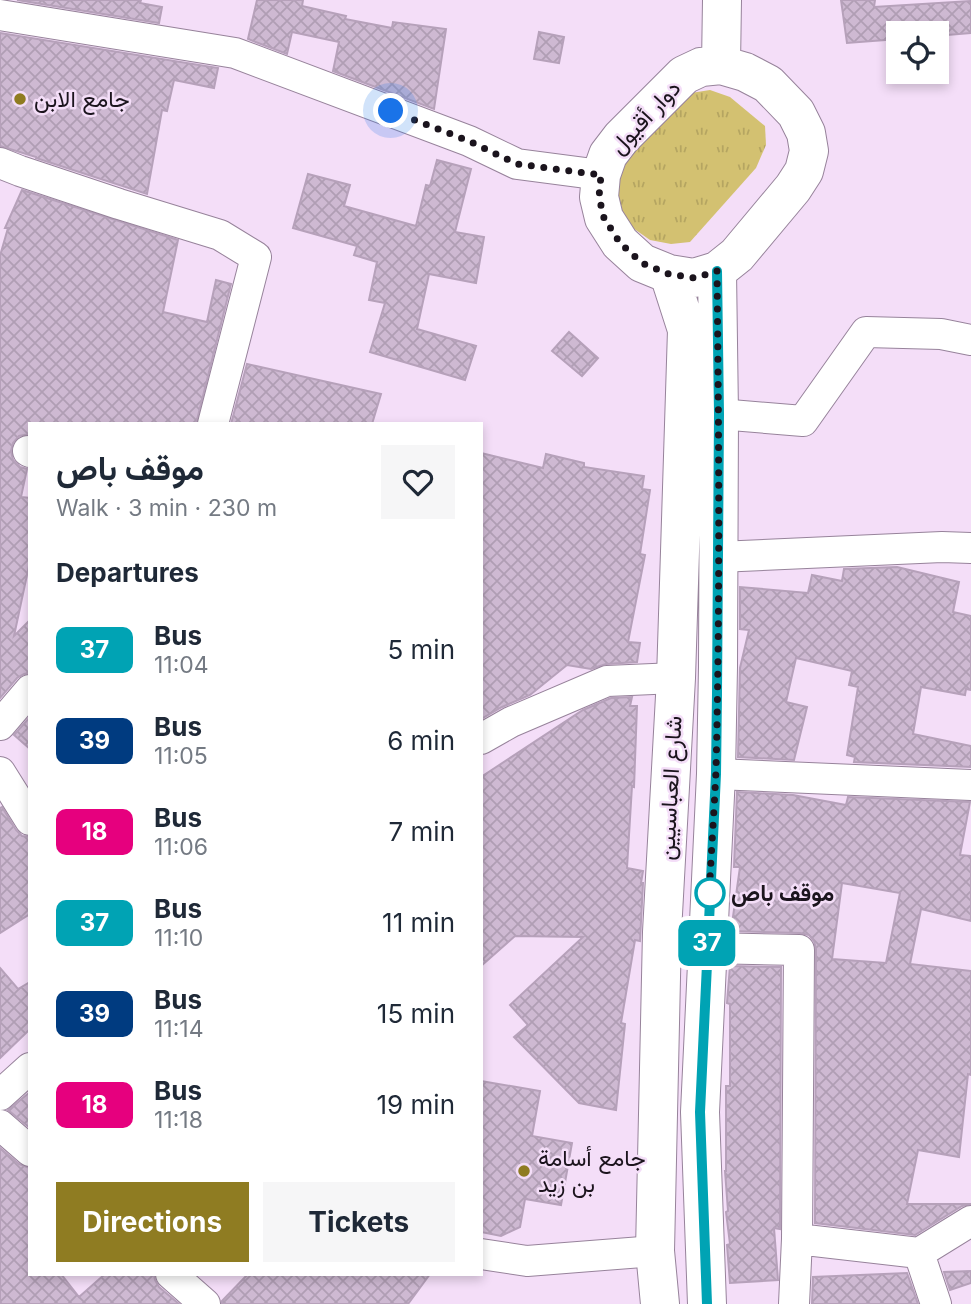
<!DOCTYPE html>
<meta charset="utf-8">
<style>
body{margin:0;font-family:Inter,Vazirmatn,sans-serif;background:#f6f6f7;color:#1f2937;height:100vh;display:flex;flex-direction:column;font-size:26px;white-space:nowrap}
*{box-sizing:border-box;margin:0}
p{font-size:23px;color:#747a83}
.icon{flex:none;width:38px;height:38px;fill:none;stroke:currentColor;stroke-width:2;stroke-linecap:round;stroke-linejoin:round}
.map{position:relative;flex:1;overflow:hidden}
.panel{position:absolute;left:28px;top:422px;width:455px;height:854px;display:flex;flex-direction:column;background:#fff;border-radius:0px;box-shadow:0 4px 10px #0003}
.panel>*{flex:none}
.badge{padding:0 14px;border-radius:10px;font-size:24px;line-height:46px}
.fabs{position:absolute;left:886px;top:21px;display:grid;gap:14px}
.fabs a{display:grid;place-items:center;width:63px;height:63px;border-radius:0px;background:#fff;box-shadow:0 4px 10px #0003;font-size:35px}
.you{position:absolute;width:35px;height:35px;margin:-18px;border:5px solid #fff;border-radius:50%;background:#1a73e8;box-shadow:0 0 0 10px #1a73e833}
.map>.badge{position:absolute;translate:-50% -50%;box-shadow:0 0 0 4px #fff}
h2{padding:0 28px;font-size:26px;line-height:63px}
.round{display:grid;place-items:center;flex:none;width:74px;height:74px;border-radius:0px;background:#f6f6f7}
.summary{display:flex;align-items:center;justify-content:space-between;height:119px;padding:0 28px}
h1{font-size:33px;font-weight:700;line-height:52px}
.button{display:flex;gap:14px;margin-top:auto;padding:14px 28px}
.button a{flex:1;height:80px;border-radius:0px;background:#8f7c22;color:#fff;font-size:28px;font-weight:700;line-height:80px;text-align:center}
.button a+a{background:#f6f6f7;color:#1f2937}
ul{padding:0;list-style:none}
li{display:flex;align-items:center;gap:21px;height:91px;padding:0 28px}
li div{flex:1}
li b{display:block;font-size:26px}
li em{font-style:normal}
li .badge{min-width:77px;font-weight:700;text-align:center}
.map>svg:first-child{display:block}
.grass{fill:url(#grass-tufts)}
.building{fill:url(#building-cross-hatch);stroke:#b6a1ba;stroke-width:2;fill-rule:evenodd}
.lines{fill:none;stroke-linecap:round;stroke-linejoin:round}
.street-casing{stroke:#97839b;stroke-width:32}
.secondary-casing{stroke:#97839b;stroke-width:40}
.street{stroke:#fff;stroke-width:30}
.secondary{stroke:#fff;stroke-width:38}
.line-casing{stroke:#fff;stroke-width:16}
.line{stroke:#00a3b4;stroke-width:10}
.walk{stroke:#1b141d;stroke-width:7;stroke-dasharray:0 12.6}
.poi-dot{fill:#8f7c22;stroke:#f4def8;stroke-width:2.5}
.stop-dot{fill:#fff;stroke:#00a3b4;stroke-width:3.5}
.labels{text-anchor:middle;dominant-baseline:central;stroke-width:5;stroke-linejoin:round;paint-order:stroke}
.poi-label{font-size:23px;fill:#1b141d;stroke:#f4def8;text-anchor:start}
.street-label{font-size:23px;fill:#1b141d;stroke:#f4def8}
.stop-label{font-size:23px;font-weight:bold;fill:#1b141d;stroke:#f4def8;text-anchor:start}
</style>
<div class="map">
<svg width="971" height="1304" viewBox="0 0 971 1304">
<defs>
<pattern id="grass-tufts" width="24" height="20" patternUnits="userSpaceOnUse" patternTransform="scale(1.75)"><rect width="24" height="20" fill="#d3c171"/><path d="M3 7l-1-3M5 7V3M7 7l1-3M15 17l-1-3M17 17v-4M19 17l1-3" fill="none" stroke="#b5a561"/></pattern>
<pattern id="building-cross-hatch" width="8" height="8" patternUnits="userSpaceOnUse" patternTransform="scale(1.75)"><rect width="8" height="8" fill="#ceb9d2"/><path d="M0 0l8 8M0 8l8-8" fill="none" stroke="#b09eb4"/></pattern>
</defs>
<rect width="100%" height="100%" fill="#f4def8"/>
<!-- grass -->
<path class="grass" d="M710 90 730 97 765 126 766 145 756 168 690 242 671 244 650 240 620 219 612 173 691 93Z"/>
<!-- building -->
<path class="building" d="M17 0H141L140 3 162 7 159 23Z
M257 0H303L302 6 346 16 345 19 392 28 393 22 446 29 434 109 333 71 339 42 292 32 287 54 248 39Z
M841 0H875L874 7 971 1V33L936 36V33H898V39L847 43Z
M539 32 564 37 559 63 534 59Z
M0 33 218 68 214 88 174 80 167 111 162 110 147 194 36 158V157L0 146Z
M437 160 471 169 455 232 484 237 476 283 429 274 417 329 476 346 465 380 370 352 385 303 369 300 377 262 354 255 357 246 293 228 308 174 350 185 344 206 416 226 426 185 430 186Z
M22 190 178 240 163 312 207 322 216 280 231 284 196 424H30V434L19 436 13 443 11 451 13 460 20 467 27 469 21 497 30 498V561L14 636 30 620V673L24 674 17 678 0 698V256L8 228H5Z
M569 332 598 358 582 376 552 351Z
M247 364 381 394 372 424H231Z
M481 453 543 468 546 454 584 463V467L644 476 642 489 650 490 640 554 645 555 628 642 640 643 637 662 606 664 591 669 567 665 530 695 502 707 481 719Z
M897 567 959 582 953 612 971 616V690L966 689 965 695 921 687 913 734 971 746V767L854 762 855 757 847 755 858 687 849 685 852 671 796 658 786 702 807 707 794 760 738 757 740 668 749 630 740 629V587L808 593 812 575 842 581 844 569Z
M632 697 630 706H637L634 787 632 786 627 868 643 871 641 883H643L640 941 635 940 621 1023 625 1024 616 1110 579 1103 514 1037 528 1025 510 1005 583 937 515 936 481 966V777L583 710 611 698Z
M30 717V749L14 735Z
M737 792 793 795 846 805 848 797 970 802 960 855 971 856V921L921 909 910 964 971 971V1075L968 1074 959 1157 918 1150 907 1204H971L962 1206 915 1235 815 1223 816 949 814 941 809 935 800 933 731 931 740 867H734ZM842 883 900 893 886 963 832 959Z
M2 807 16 830 22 836 30 837V914L0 933V808Z
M730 966 781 967 780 1229 774 1228 778 1280 730 1283 727 1245 730 1244 726 1212 728 1211 725 1171H726V1086H730V1004L727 1003Z
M0 968 18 989 30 982V1029L0 1058Z
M481 1081 540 1091 532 1136 572 1143 561 1205 525 1199 520 1227 501 1236 481 1232Z
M30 1092V1128L8 1110Z
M0 1148 19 1164 30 1168V1274H61L79 1297 105 1274H154L155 1280 159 1287 179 1304H0Z
M971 1271V1283L950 1290 944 1272Z
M907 1273 918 1304H812L813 1277Z
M248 1274H430L408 1304H222V1301Z"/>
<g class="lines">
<defs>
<path id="street" d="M0 15 235 53 469 141 517 164 601 175
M0 163 20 171 119 204 220 235 256 257 213 424
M719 414 803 421 866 332 941 334 971 340
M28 451 30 452
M718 557 942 547 971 548
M0 725 30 690
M481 739 511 722 607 681 676 678
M0 772 30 820
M716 774 971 785
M707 948 799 950 797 1239 794 1304
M0 1095 30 1068
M0 1125 30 1151
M797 1239 919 1253 971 1221
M919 1253 936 1304
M481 1254 527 1261 655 1251
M171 1274 205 1304"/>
<path id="secondary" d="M721 65 745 72 768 84 796 113 806 133 809 151 804 171 793 188 737 255 717 271 694 278 669 274 642 263 620 243 604 218 599 197 601 175 608 155 621 138 684 75 701 67Z
M721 65 722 0
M660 1304 655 1251 662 932 676 678 687 330 669 274
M707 1304 700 1112 716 774 718 667 719 414 717 271"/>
</defs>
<!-- street casing -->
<use href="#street" class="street-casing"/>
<!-- secondary casing -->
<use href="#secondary" class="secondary-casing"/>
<!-- street -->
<use href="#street" class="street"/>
<!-- secondary -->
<use href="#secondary" class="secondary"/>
</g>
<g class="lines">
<defs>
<path id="line" d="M707 1304 700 1112 716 774 717 694 719 414 717 271"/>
</defs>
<!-- line casing -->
<use href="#line" class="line-casing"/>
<!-- line -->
<use href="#line" class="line"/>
<!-- walk -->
<path class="walk" d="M391 111 469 141 517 164 601 175 599 197 604 218 620 243 642 263 669 274 694 278 717 271C719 438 720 604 716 771 714 813 711 856 709 898L710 893"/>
</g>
<!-- markers -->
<g class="poi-dot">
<circle cx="20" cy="99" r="7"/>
<circle cx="524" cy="1171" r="7"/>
</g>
<circle class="stop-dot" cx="710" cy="893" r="14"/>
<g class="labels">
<!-- poi labels -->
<g class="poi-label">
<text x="34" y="99">جامع الابن</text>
<text x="538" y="1158">جامع أسامة<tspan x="538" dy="26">بن زيد</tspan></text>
</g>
<!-- street labels -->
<g class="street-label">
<text transform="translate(645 117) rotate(-47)">دوار أقيول</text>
<text transform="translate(670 788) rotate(-87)">شارع العباسيين</text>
</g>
<!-- stop labels -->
<g class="stop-label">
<text x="731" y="893">موقف باص</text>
</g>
</g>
</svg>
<div class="fabs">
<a><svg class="icon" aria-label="locate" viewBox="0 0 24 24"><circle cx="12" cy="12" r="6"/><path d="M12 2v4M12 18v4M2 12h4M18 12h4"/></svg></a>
</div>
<div class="you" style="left:391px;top:111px"></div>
<b class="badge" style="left:707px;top:943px;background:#00a3b4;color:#fff">37</b>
<section class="panel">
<div class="summary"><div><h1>موقف باص</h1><p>Walk · 3 min · 230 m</p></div><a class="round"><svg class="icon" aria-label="heart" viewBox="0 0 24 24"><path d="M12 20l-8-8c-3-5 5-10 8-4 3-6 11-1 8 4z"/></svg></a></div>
<h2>Departures</h2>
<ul>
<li><span class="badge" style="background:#00a3b4;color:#fff">37</span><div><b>Bus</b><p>11:04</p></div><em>5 min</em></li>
<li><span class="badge" style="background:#003b80;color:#fff">39</span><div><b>Bus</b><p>11:05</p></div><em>6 min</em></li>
<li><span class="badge" style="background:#e6007e;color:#fff">18</span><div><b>Bus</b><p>11:06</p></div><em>7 min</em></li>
<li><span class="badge" style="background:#00a3b4;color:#fff">37</span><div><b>Bus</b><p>11:10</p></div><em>11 min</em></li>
<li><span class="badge" style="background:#003b80;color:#fff">39</span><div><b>Bus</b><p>11:14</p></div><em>15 min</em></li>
<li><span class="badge" style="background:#e6007e;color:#fff">18</span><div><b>Bus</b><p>11:18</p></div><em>19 min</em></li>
</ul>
<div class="button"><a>Directions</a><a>Tickets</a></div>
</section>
</div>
